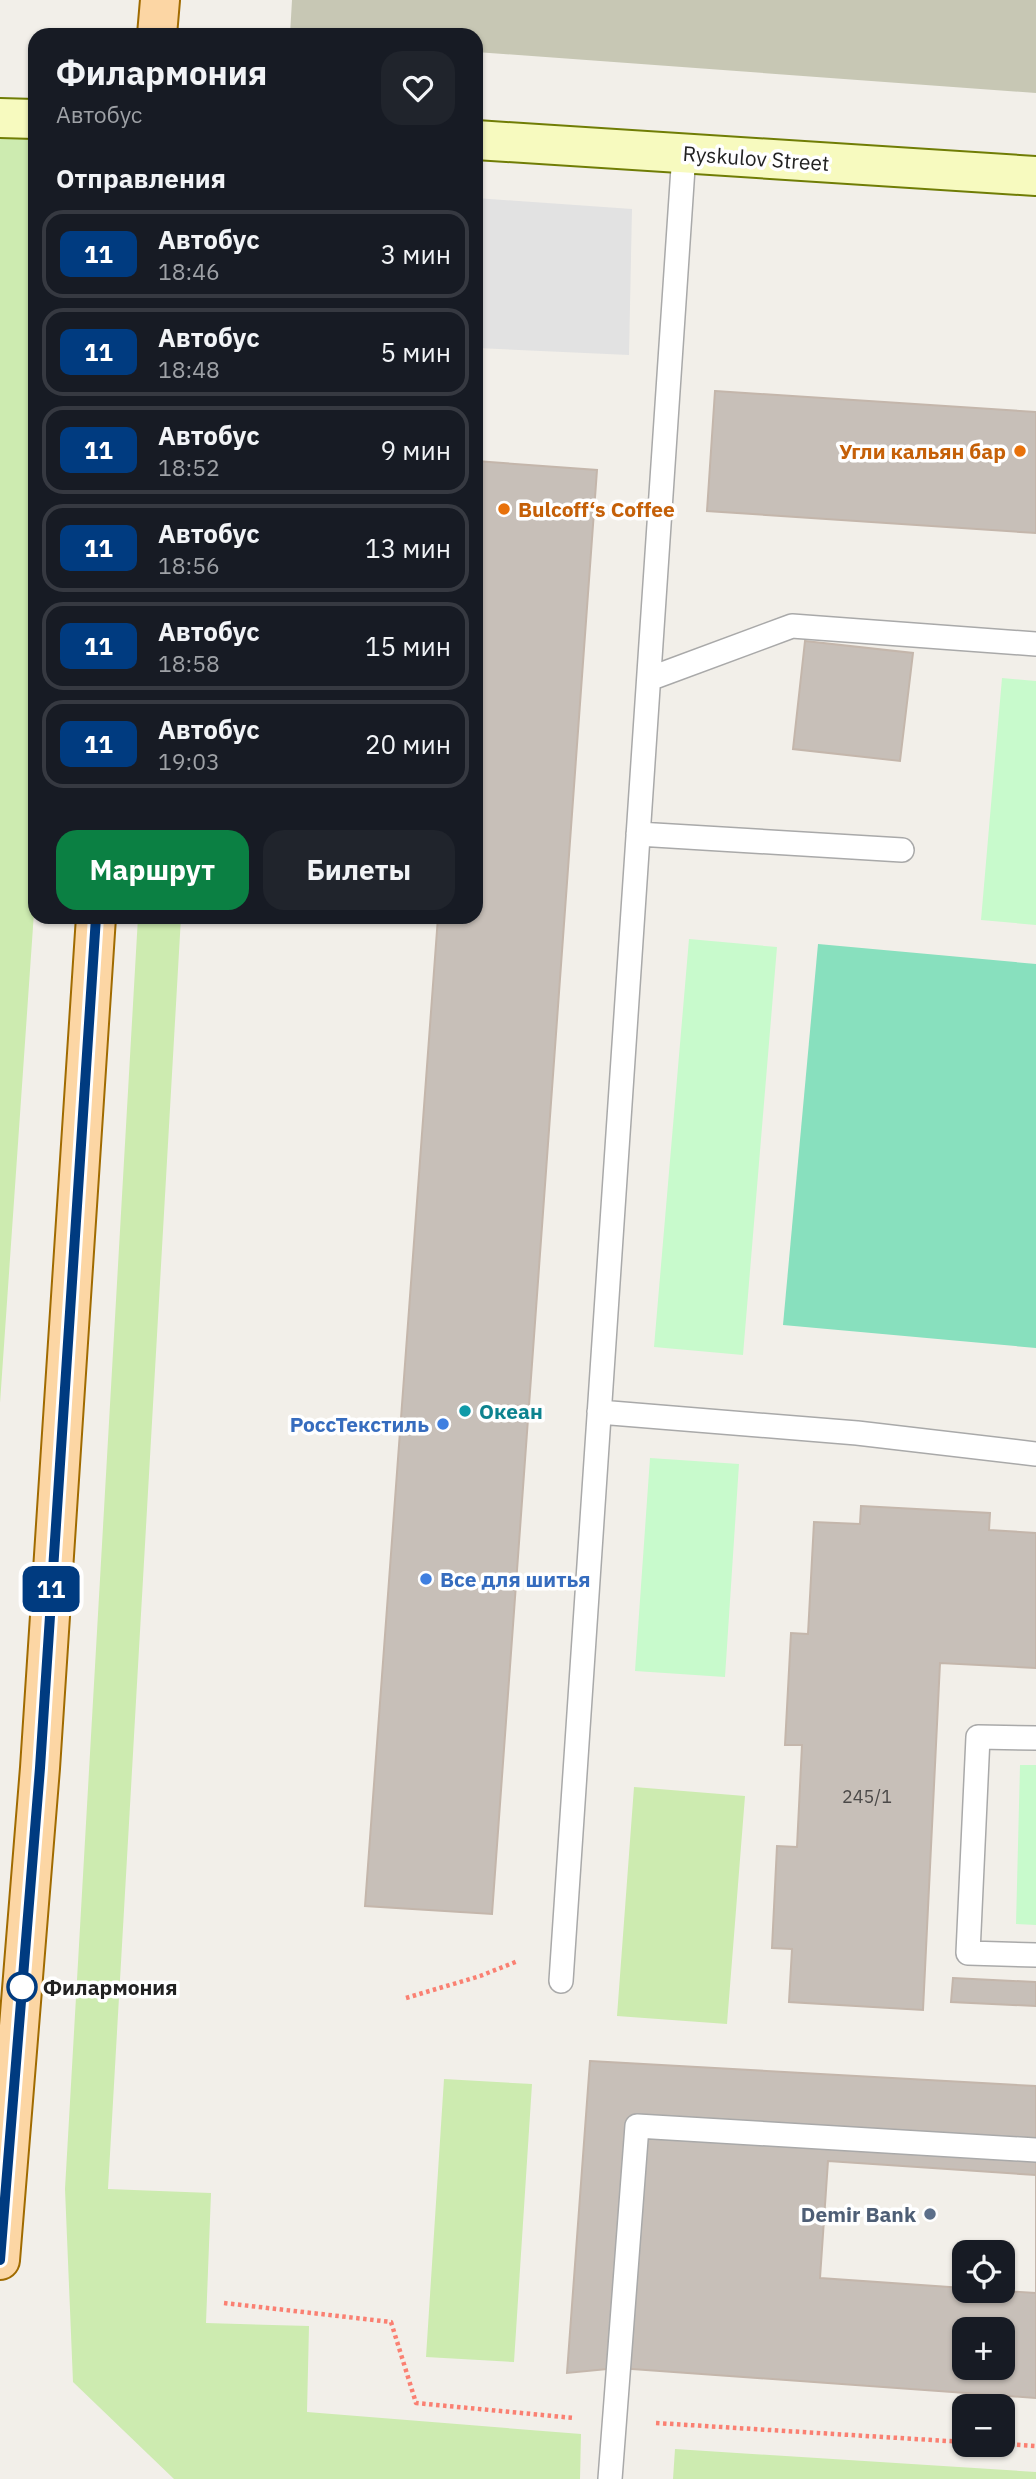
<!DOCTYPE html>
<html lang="ru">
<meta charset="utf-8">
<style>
body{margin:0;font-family:"IBM Plex Sans",sans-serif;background:#20242c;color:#f1f3f6;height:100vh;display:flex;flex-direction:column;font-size:26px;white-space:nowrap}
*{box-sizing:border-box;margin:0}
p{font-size:23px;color:#9ea1a6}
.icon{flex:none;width:38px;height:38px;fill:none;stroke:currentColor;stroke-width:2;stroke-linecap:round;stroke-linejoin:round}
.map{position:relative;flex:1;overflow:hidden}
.details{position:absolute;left:28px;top:28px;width:455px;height:896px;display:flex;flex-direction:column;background:#171b24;border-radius:21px;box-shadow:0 2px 5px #0004}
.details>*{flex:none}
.badge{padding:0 14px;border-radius:10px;font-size:24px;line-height:46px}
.controls{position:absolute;left:952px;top:2240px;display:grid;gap:14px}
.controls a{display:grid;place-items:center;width:63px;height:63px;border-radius:14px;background:#171b24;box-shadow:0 2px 5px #0004;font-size:35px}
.map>.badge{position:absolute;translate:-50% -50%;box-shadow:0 0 0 4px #fff}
h2{padding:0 28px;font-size:26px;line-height:63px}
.round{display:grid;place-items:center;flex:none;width:74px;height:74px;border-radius:21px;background:#20242c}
.summary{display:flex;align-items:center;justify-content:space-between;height:119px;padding:0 28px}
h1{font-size:33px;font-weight:700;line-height:52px}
.button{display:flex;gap:14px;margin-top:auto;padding:14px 28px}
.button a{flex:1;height:80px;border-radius:21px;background:#0b8043;color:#fff;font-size:28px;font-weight:700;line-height:80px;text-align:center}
.button a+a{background:#20242c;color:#f1f3f6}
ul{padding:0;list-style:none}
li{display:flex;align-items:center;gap:21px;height:88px;margin:0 14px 10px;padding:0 14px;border:4px solid #363941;border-radius:21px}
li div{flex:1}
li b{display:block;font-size:26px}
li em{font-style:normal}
li .badge{min-width:77px;font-weight:700;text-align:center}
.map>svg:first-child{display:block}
.construction{fill:#c7c7b4}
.grass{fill:#cdebb0}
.park{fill:#c8facc}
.pitch{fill:#88e0be}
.parking{fill:#e2e2e2}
.building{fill:#c7bfb8;stroke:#c4b6ab;stroke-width:2;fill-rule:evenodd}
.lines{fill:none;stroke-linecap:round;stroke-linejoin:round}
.lane-casing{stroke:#a9a9a9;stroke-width:26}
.secondary-casing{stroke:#707d05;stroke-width:42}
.primary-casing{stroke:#a06b00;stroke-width:42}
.path{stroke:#fa8072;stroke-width:4.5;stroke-dasharray:3.5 3.5;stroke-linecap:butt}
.lane{stroke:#fff;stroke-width:23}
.secondary{stroke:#f7fabf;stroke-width:38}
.primary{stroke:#fcd6a4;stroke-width:38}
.line-casing{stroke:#fff;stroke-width:16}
.line{stroke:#003b80;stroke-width:10}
.food-dot{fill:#e8710a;stroke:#fff;stroke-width:2.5}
.culture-dot{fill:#0f9aa8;stroke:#fff;stroke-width:2.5}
.shop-dot{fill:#3f7fe0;stroke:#fff;stroke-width:2.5}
.stop-dot{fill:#fff;stroke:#003b80;stroke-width:3.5}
.service-dot{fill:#5c6f8a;stroke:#fff;stroke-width:2.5}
.labels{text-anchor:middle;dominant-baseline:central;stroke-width:7;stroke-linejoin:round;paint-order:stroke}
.number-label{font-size:18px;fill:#4b4948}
.street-label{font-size:21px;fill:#222;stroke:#fff}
.food-label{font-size:21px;font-weight:bold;fill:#c56008;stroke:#fff;text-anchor:end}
.culture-label{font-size:21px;font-weight:bold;fill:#0d838f;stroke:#fff;text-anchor:start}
.shop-label{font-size:21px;font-weight:bold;fill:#366cbe;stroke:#fff;text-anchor:end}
.stop-label{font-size:21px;font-weight:bold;fill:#222;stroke:#fff;text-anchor:start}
.service-label{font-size:21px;font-weight:bold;fill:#4e5e75;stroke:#fff;text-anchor:end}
</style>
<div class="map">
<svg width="1036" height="2479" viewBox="0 0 1036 2479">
<rect width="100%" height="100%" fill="#f2efe9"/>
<!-- construction -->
<path class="construction" d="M292 0H1036V93L476 52V35H290Z"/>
<!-- grass -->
<path class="grass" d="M0 132 35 137V898L0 1403Z
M138 917H181L108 2189 211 2193 206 2323 309 2326 307 2412 581 2434 580 2479H174L73 2382 65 2189Z
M634 1787 745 1796 727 2024 617 2016Z
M444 2079 532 2084 514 2362 426 2357Z
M675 2449 1036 2472V2479H673Z"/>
<!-- park -->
<path class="park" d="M1002 678 1036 681V925L981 920Z
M689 939 777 947 743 1355 654 1347Z
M650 1458 739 1464 725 1677 635 1671Z
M1020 1765H1036V1925L1016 1924Z"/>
<!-- pitch -->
<path class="pitch" d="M818 944 1036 964V1348L783 1325Z"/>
<!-- parking -->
<path class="parking" d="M476 198 632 209 629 355 476 348Z"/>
<!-- building -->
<path class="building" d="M715 391 1036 412V533L707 511Z
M476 461 597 470 492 1914 365 1906 438 917H476Z
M805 641 913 653 900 761 793 749Z
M861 1506 990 1513 989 1530 1036 1533V1668L940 1663 923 2010 789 2002 792 1949 772 1948 777 1846 797 1847 802 1745H785L791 1633 808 1634 814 1522 860 1524Z
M953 1978 1036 1982V2006L951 2002Z
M590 2061 1036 2086V2398L618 2368 567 2373ZM964 2252H1003V2291H964ZM964 2329H1003V2368H964Z
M828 2161 1036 2175V2293L1003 2291V2252H964V2288L820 2278Z"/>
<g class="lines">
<defs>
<path id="lane" d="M649 679 792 626 1036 644
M638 834 902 850
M599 1412 857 1433 1036 1454
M1036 1738 978 1737 968 1953 1036 1955
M561 1981 684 153
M610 2479 637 2126 1036 2150"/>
<path id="secondary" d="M0 118 35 119
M476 140 1036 176"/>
<path id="primary" d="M157 35 160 0
M0 2260 40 1768 96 917"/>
</defs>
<!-- lane casing -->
<use href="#lane" class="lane-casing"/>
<!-- secondary casing -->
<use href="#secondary" class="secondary-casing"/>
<!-- primary casing -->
<use href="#primary" class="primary-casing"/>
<!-- path -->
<path class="path" d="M406 1998 480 1976 518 1961
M224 2303 391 2322 416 2403 574 2418
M656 2423 964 2442
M1003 2444 1036 2446"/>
<!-- lane -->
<use href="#lane" class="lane"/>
<!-- secondary -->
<use href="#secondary" class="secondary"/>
<!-- primary -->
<use href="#primary" class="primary"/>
</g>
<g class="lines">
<defs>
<path id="line" d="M0 2260 40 1768 96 917"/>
</defs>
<!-- line casing -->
<use href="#line" class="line-casing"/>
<!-- line -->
<use href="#line" class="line"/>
</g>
<!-- markers -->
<g class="food-dot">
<circle cx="1020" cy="451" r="7"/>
<circle cx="504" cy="509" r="7"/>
</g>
<circle class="culture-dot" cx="465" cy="1411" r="7"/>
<g class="shop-dot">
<circle cx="443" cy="1424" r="7"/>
<circle cx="426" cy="1579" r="7"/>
</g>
<circle class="stop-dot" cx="22" cy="1987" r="14"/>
<circle class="service-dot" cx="930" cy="2214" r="7"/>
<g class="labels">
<!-- number labels -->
<g class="number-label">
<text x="867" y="1796">245/1</text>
</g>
<!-- street labels -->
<g class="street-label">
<text transform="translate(756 158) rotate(4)">Ryskulov Street</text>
</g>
<!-- food labels -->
<g class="food-label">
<text x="1006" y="451">Угли кальян бар</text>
<text x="518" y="509" text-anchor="start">Bulcoff‘s Coffee</text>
</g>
<!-- culture labels -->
<g class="culture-label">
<text x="479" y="1411">Океан</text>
</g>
<!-- shop labels -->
<g class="shop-label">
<text x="429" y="1424">РоссТекстиль</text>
<text x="440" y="1579" text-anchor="start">Все для шитья</text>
</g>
<!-- stop labels -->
<g class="stop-label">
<text x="43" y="1987">Филармония</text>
</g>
<!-- service labels -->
<g class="service-label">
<text x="916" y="2214">Demir Bank</text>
</g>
</g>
</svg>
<div class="controls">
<a><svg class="icon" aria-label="locate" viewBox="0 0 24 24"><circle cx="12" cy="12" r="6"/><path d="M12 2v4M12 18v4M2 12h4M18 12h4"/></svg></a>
<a>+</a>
<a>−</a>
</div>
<b class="badge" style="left:51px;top:1589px;background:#003b80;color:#fff">11</b>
<section class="details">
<div class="summary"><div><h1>Филармония</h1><p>Автобус</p></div><a class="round"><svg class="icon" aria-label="heart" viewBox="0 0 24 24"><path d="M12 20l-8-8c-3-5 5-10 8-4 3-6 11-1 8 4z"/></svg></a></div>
<h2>Отправления</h2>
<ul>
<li><span class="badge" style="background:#003b80;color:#fff">11</span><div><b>Автобус</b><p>18:46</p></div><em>3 мин</em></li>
<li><span class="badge" style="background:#003b80;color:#fff">11</span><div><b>Автобус</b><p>18:48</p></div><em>5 мин</em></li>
<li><span class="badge" style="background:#003b80;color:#fff">11</span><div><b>Автобус</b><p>18:52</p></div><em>9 мин</em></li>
<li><span class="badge" style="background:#003b80;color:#fff">11</span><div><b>Автобус</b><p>18:56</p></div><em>13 мин</em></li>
<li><span class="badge" style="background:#003b80;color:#fff">11</span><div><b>Автобус</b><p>18:58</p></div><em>15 мин</em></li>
<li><span class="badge" style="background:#003b80;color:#fff">11</span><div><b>Автобус</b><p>19:03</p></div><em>20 мин</em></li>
</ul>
<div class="button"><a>Маршрут</a><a>Билеты</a></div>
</section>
</div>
